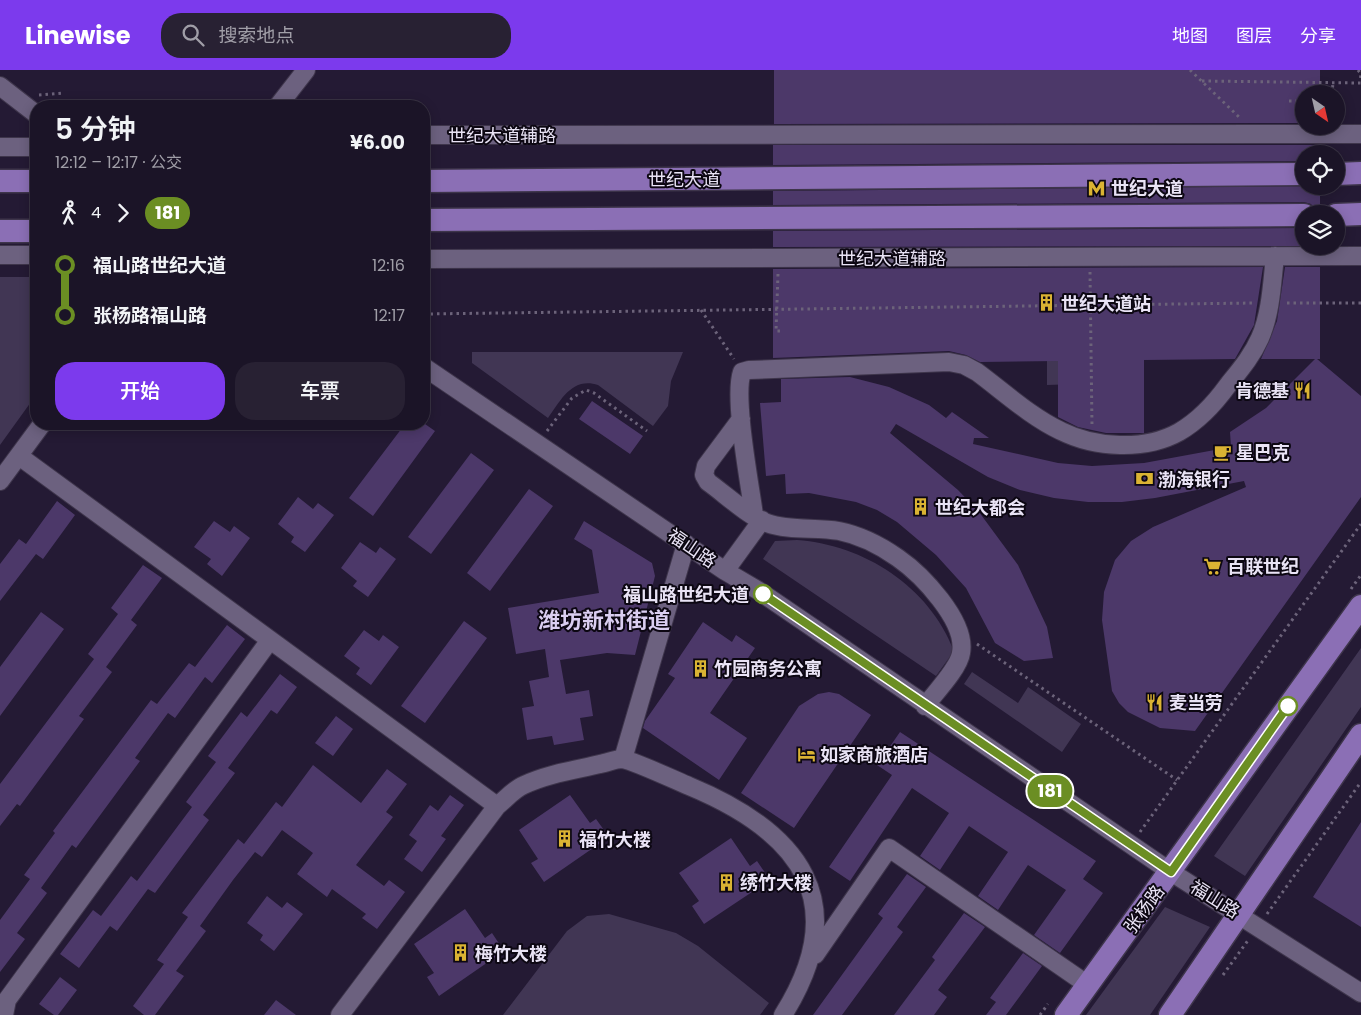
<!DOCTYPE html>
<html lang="zh">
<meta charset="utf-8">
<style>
body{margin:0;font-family:Poppins,"Noto Sans SC",sans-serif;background:#282133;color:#f1f3f6;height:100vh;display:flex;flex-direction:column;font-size:19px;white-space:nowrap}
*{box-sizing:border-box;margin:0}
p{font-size:16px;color:#a09ea7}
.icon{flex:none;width:28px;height:28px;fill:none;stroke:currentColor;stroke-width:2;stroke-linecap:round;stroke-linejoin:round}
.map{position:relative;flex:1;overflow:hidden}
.side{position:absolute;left:30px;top:30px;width:400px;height:330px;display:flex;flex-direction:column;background:#1b1427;border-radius:20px;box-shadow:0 2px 12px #0003,0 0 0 1px #393344}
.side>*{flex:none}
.badge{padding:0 10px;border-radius:16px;font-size:18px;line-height:32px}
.needle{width:32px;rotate:146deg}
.fabs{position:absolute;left:1295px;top:15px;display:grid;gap:10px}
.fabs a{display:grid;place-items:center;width:50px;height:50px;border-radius:50%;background:#1b1427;box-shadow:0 2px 12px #0003,0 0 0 1px #393344;font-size:25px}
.map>.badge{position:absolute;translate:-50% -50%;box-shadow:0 0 0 2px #fff}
.legs{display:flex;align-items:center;gap:8px;height:55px;padding:0 25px;font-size:16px}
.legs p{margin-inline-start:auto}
.headline{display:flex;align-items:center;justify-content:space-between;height:85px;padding:0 25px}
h1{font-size:28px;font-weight:600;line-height:38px}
.button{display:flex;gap:10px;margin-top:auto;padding:10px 25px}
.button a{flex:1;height:58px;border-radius:20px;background:#7c3aed;color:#fff;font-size:20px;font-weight:600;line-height:58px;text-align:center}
.button a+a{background:#282133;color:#f1f3f6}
ul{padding:0 25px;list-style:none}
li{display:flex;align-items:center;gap:18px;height:50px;font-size:19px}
li i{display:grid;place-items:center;width:8px;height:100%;margin:0 6px;background:currentColor}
li i::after{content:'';width:12px;height:12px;margin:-6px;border:4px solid;border-radius:50%;background:#1b1427}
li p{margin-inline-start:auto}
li:first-child i{background:linear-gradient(#0000 50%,currentColor 0)}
li:last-child i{background:linear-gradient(currentColor 50%,#0000 0)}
header{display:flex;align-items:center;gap:30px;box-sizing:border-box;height:70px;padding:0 25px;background:#7c3aed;color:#fff}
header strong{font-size:24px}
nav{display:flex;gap:28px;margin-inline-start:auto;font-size:18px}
.search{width:350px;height:45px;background:#282133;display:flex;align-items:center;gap:12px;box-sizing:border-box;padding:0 18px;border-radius:20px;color:#a09ea7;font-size:19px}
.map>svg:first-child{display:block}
.green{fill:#413654}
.building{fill:#4c3869}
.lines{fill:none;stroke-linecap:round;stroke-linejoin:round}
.minor-casing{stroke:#3e354b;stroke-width:20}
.major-casing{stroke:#3e354b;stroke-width:25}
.path{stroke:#6c637a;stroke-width:3;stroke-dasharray:2.5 4;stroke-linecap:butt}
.minor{stroke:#6c617f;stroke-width:18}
.major{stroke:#8b6fb5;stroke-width:22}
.line-1-casing{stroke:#fff;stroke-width:11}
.line-1{stroke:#6b8e23;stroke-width:8}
.stop-1-dot{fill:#fff;stroke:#6b8e23;stroke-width:2.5}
.labels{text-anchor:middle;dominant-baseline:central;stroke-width:4;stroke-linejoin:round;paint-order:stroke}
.street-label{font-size:18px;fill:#e9e3f5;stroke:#0c0712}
.poi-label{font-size:18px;font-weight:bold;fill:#e9e3f5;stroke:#0c0712;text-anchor:start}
.stop-label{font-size:18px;font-weight:bold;fill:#e9e3f5;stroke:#0c0712;text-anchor:end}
.district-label{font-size:22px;font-weight:bold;fill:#dacef1;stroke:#0c0712}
</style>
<header>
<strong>Linewise</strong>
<div class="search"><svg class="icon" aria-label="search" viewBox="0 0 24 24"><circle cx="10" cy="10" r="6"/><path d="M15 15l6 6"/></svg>搜索地点</div>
<nav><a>地图</a><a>图层</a><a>分享</a></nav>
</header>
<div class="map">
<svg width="1361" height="945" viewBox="0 0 1361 945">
<rect width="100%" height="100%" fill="#241a34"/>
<!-- green -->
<path class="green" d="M0 207H36V325L0 375Z
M1047 258 1077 314 1047 315Z
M472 282H683L671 311 668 336 653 356 598 315C572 307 561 330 548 348L472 293Z
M797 470C864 475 929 516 954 581L936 606 763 489 775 471Z
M1361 578V637L1245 806 1214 786Z
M972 602 1018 633 1028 617 1081 654 1062 682 964 614Z
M1165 837 1210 857 1150 945H1086Z
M609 844 676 863 698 876 769 933 760 945H503L567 861 587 846Z"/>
<!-- building -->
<path class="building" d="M774 0H1320V24H1304V53L774 54Z
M773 75H1320V84H1304V91L773 95Z
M1320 116V144H1317L1311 134 1304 132 773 135V121Z
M1304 158V176L773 177V161Z
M1263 197 1254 255 1235 289 1144 290V363H1106L1078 357 1058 347V291L980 292 966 285 949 281 773 288V199Z
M1285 197H1320V289H1317L1361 326V427L1195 661 1160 658 1128 642 1119 633 1112 621 1102 550 1104 522 1115 490 1131 471 1153 457 1246 417 1244 411 1155 428 1122 432H1088L1054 428 1020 420 988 407 896 354 890 363 958 420 979 442 1018 495 1047 557 1053 588 1024 591 995 573 966 518 936 485 897 452 877 440 856 432 809 423 786 424 785 404 766 406 760 333 781 332V309L850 307 889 317 929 335 946 348 952 342 989 368H974L973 374 1058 393 1092 396 1144 393 1231 377 1230 362 1266 338 1315 289H1261L1277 251Z
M592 331 643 366 630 384 579 349Z
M405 354H425L435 361 373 446 349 428Z
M471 383 494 400 431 484 408 467Z
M529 419 553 436 490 521 467 503Z
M298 427 313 439 318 433 334 445 305 482 291 472 294 467 278 454Z
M57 431 75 445 43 489 36 484 0 531V494L19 469 26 474Z
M214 451 230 462 234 456 250 468 222 506 207 494 211 489 194 477Z
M584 451 652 493 655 506 635 585 607 583 560 590 566 624 589 620 593 646 580 648 584 670 554 675 552 666 527 670 522 638 534 636 529 611 549 607 545 579 516 584 508 538 599 523 592 480 574 469Z
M360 472 376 483 380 477 396 489 368 527 353 516 357 511 341 498Z
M143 495 162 508 131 550 137 555 106 597 112 602 79 646 84 649 20 736 17 734 0 756V714L94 589 88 584 118 544 111 538Z
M41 542 64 559 0 646V597Z
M464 551 487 568 425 653 401 636Z
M703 552 732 572 736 565 755 578 710 643 747 668 719 710 643 658 645 651 675 608 668 604Z
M227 555 245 569 212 613 205 607 175 648 168 643 135 688 140 691 76 778 72 775 41 818 47 823 17 863 25 869 0 902V850L30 809 24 805 55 763 53 761 151 630 157 634 189 593 195 597Z
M364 560 379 571 383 565 399 577 371 615 356 604 360 598 344 586Z
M280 604 297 617 277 644 271 640 228 698 235 703 203 745 209 750 155 823 148 819 117 861 110 856 79 898 60 884 93 840 101 846 131 806 137 811 192 737 186 732 216 692 208 686 241 642 247 647Z
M829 622 839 624 871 645 794 758 741 723 799 636 818 624Z
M336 646 353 659 333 686 315 673Z
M900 662 1096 791 1083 809 1103 823 1060 883 1034 865 1066 820 1028 795 998 840 978 826 1008 782 969 756 940 800 920 786 949 743 912 718 850 811 829 797 892 705 877 695Z
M313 695 361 733 387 699 407 714 386 742 393 747 356 795 384 816 389 810 405 822 377 859 362 848 366 844 332 819 327 827 297 804 313 783 282 760 262 787 255 782 233 810 200 856 206 861 176 901 184 906 155 945H144L133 936 164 894 157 890 188 847 182 843 238 769 244 774 276 732 282 737Z
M450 725 464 735 441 766 446 769 422 802 404 789 417 771 409 765 430 735 438 741Z
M570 725 590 753 596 749 609 767 544 812 531 793 538 789 519 760Z
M1361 752V857L1313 827Z
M731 768 750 796 757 791 770 810 704 854 692 836 699 831 679 803Z
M907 804 926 817 897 857 903 862 842 945H813L883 848 878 844Z
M267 826 282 838 287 832 303 844 274 881 260 870 263 865 247 853Z
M465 839 485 868 492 863 504 881 439 926 427 907 434 903 414 874Z
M964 843 985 857 938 920 947 927 934 945H894L935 890 932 887Z
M1023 883 1042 896 1006 945H986L996 932 990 928Z
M60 907 77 920 58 945H54L39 934Z
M276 930 296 945H264Z"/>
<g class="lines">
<defs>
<path id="minor" d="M0 16 36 44
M278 36 306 0
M424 65 1361 64
M0 77H36
M0 185H36
M424 189 1361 186
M424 297 725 501 759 521 1171 802 1361 923
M741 349 706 396 704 405 708 412C725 424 748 446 767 453 789 461 816 457 839 461 859 465 881 476 898 488 921 504 967 551 961 583 959 598 935 623 925 636
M19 386 497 736
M0 411 42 354
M754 445C750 415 733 327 742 302L749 300 949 292 964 295 977 302C1004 322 1031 347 1061 361 1095 378 1145 381 1179 362 1198 351 1215 333 1228 315 1240 300 1252 286 1260 268 1271 243 1272 213 1275 186
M725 501 762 450
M623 689 686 474
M815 885 889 778 1088 915
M4 945 7 930 270 570
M340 945 497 736C505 730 514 719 524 715 547 704 575 700 600 694 607 693 615 689 622 689 632 690 677 711 689 716 800 762 854 832 783 945"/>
<path id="major" d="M1336 104 1361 103
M0 111H36
M424 111 1304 104
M1336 145 1361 144
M424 150 1304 145
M0 161H36
M1066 945 1361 536
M1170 945 1361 665"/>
</defs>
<!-- minor casing -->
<use href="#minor" class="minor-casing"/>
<!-- major casing -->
<use href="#major" class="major-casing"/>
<!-- path -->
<path class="path" d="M1190 0 1239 47
M1358 0 1361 4 1360 12
M1202 11 1361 13
M1332 24 1333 12
M39 25 63 23
M1289 31H1304
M1090 202 1092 356
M778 204 776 261H782
M1287 233H1361
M701 240 734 289
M424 244 1253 233
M547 361 572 328 586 320 594 323 647 361
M1351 519 1361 505
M977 574 1177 710
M1140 762 1361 454
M1267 844 1361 712
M1223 905 1249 869
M1040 945 1048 934"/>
<!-- minor -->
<use href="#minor" class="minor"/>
<!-- major -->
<use href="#major" class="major"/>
</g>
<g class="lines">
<defs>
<path id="line-1" d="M763 524 1171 802 1288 636"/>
</defs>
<!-- line-1 casing -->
<use href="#line-1" class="line-1-casing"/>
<!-- line-1 -->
<use href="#line-1" class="line-1"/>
</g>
<!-- icons -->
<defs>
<symbol id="metro-bare" viewBox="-9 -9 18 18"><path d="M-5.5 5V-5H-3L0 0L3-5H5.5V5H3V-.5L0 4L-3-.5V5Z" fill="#dab333" stroke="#0c0712" stroke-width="2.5" paint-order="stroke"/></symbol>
<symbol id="building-bare" viewBox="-9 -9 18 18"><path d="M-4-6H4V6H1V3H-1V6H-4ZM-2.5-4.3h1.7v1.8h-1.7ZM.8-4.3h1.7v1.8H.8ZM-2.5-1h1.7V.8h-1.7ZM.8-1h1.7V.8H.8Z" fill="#dab333" stroke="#0c0712" stroke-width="2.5" paint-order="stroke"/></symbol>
<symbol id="restaurant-bare" viewBox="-9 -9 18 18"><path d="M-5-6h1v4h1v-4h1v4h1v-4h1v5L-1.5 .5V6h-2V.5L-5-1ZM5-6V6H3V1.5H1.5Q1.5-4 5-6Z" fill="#dab333" stroke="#0c0712" stroke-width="2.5" paint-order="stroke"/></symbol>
<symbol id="cafe-bare" viewBox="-9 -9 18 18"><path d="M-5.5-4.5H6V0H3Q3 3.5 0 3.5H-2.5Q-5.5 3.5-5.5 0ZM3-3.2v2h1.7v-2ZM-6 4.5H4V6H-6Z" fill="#dab333" stroke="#0c0712" stroke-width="2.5" paint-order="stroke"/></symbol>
<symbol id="bank-bare" viewBox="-9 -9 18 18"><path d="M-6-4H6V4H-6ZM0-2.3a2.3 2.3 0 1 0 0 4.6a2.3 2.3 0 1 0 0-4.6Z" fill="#dab333" stroke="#0c0712" stroke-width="2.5" paint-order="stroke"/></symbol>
<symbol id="supermarket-bare" viewBox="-9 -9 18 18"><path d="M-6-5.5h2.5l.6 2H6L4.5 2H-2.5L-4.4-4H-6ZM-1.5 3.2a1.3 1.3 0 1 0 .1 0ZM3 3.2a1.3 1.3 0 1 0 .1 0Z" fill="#dab333" stroke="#0c0712" stroke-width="2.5" paint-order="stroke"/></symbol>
<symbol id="hotel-bare" viewBox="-9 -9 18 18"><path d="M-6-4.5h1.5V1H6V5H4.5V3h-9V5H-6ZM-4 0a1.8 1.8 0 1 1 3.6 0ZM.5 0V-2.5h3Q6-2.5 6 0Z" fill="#dab333" stroke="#0c0712" stroke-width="2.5" paint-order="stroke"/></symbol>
</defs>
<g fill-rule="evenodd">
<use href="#metro-bare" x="1084" y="106" width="25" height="25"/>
<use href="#building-bare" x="1034" y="220" width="25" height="25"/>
<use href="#restaurant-bare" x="1290" y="308" width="25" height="25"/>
<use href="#cafe-bare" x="1210" y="370" width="25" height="25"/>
<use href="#bank-bare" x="1132" y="396" width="25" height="25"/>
<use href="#building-bare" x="908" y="424" width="25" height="25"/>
<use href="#supermarket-bare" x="1200" y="484" width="25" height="25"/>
<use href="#building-bare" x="688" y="586" width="25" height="25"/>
<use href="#restaurant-bare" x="1142" y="620" width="25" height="25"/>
<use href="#hotel-bare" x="794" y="672" width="25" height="25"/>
<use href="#building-bare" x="552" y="756" width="25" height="25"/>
<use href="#building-bare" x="714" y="800" width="25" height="25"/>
<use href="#building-bare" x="448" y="870" width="25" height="25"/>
</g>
<!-- markers -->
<g class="stop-1-dot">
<circle cx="763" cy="524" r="9"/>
<circle cx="1288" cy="636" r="9"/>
</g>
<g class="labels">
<!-- street labels -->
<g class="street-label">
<text x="502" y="65">世纪大道辅路</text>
<text x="684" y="109">世纪大道</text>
<text x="892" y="188">世纪大道辅路</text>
<text transform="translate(692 478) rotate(34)">福山路</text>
<text transform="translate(1215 829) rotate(32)">福山路</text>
<text transform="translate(1144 839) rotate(-54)">张杨路</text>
</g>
<!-- poi labels -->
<g class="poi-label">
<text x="1111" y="118">世纪大道</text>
<text x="1061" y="233">世纪大道站</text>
<text x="1289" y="320" text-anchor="end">肯德基</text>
<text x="1236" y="382">星巴克</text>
<text x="1158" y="409">渤海银行</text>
<text x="935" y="437">世纪大都会</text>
<text x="1227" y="496">百联世纪</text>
<text x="714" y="598">竹园商务公寓</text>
<text x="1169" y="632">麦当劳</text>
<text x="820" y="684">如家商旅酒店</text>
<text x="579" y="769">福竹大楼</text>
<text x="740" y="812">绣竹大楼</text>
<text x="475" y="883">梅竹大楼</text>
</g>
<!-- stop labels -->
<g class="stop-label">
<text x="749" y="524">福山路世纪大道</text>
</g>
<!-- district labels -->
<g class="district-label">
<text x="604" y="550">潍坊新村街道</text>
</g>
</g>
</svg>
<div class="fabs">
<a><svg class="needle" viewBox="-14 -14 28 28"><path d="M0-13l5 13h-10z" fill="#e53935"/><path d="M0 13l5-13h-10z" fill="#a09ea7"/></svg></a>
<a><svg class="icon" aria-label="locate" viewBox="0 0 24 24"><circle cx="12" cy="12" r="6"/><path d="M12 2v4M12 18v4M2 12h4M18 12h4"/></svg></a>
<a><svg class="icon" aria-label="layers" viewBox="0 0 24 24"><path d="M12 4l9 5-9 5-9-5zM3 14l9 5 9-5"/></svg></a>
</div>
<b class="badge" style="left:1050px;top:721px;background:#6b8e23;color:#fff">181</b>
<section class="side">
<div class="headline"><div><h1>5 分钟</h1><p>12:12 – 12:17 · 公交</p></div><b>¥6.00</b></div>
<div class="legs"><svg class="icon" aria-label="walk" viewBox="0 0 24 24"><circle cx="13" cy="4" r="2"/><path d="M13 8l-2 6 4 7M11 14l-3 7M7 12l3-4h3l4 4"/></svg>4<svg class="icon" aria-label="forward" viewBox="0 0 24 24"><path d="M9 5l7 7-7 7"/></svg><b class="badge" style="background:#6b8e23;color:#fff">181</b></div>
<ul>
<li><i style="color:#6b8e23"></i><b>福山路世纪大道</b><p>12:16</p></li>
<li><i style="color:#6b8e23"></i><b>张杨路福山路</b><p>12:17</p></li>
</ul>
<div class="button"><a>开始</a><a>车票</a></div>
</section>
</div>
